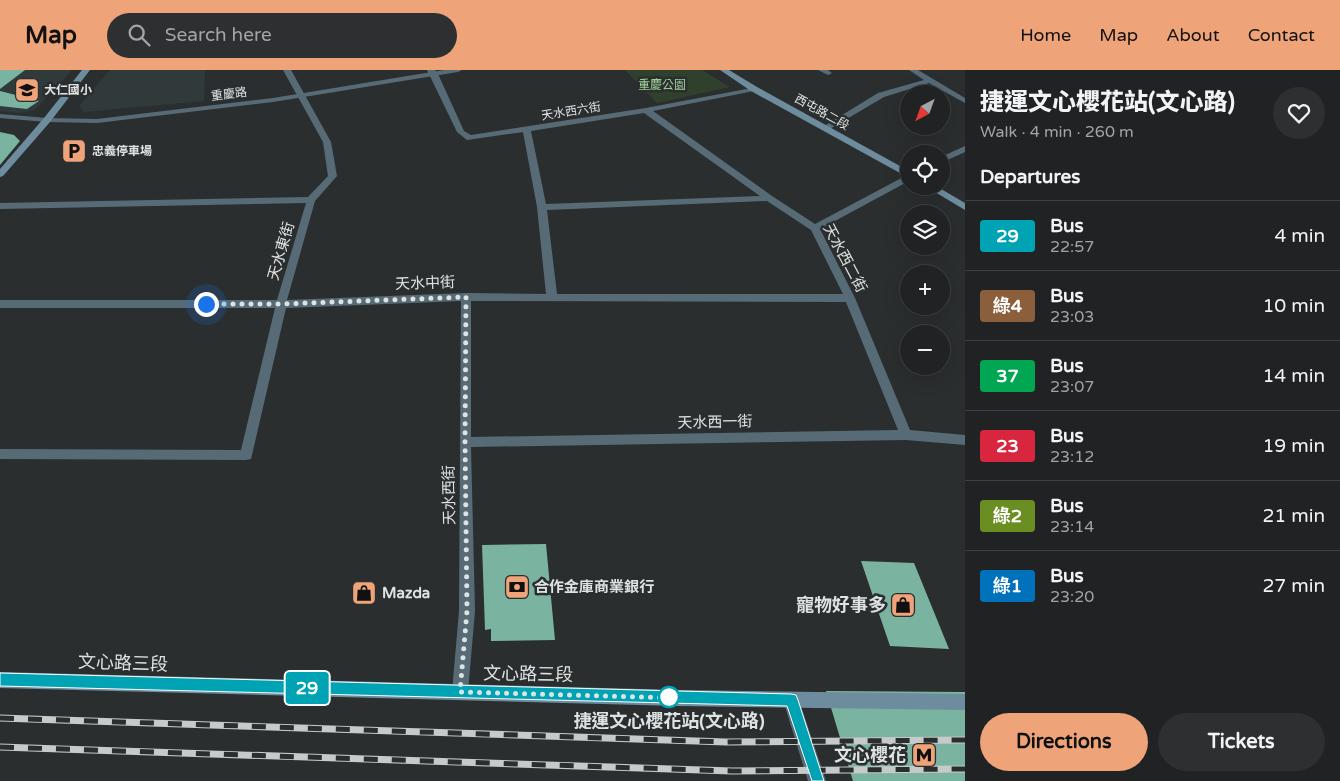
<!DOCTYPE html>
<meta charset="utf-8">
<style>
body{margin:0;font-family:"Varela Round","Noto Sans TC",sans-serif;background:#2d2f30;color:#f1f3f6;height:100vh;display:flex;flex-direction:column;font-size:19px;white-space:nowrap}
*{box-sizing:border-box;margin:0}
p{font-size:16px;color:#a2a4a6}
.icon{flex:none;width:28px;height:28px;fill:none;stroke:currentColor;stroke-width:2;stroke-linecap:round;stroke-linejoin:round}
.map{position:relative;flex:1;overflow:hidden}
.side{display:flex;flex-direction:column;background:#202223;width:375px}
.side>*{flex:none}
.badge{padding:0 10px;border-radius:4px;font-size:18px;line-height:32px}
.needle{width:32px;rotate:221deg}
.fabs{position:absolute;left:900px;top:15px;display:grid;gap:10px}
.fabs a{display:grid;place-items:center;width:50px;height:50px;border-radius:50%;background:#202223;box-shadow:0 5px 20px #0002,0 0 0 1px #3d3f41;font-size:25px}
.you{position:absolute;width:25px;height:25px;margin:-12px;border:4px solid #fff;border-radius:50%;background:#1a73e8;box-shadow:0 0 0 8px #1a73e833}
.map>.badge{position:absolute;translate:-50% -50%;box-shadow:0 0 0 2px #fff}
h2{padding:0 15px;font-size:19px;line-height:45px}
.round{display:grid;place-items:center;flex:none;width:52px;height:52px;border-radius:26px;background:#2d2f30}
.headline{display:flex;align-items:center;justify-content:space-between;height:85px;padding:0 15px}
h1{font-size:24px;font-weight:800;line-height:38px}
.cta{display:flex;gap:10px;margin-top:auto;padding:10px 15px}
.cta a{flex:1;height:58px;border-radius:30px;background:#efa378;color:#111;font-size:20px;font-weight:800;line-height:58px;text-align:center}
.cta a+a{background:#2d2f30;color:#f1f3f6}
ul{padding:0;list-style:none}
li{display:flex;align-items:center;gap:15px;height:70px;padding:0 15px;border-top:1px solid #3d3f41}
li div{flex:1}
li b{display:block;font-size:19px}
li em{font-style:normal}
li .badge{min-width:55px;font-weight:700;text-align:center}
header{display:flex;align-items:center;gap:30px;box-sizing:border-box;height:70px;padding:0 25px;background:#efa378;color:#111}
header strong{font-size:24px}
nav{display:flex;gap:28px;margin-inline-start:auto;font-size:18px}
.search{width:350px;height:45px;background:#2d2f30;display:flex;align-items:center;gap:12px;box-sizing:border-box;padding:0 18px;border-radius:28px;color:#a2a4a6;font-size:19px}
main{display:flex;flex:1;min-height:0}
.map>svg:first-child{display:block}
.built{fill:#303a3b}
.green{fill:#2f412d}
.building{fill:#7ab3a0}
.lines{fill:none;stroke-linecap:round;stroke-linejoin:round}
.lane{fill:#576b76;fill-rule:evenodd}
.street{fill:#576b76;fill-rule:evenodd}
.secondary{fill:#6d8d9f;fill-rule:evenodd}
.rail-casing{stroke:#c7caca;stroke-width:7}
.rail{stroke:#2b2e2f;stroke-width:5;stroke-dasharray:14;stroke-linecap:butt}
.line{fill:#00a3b4;stroke:#fff}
.walk{stroke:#dfe2e2;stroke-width:5;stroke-dasharray:0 9}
.stop-dot{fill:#fff;stroke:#00a3b4;stroke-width:2.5}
.labels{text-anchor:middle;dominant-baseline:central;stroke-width:5;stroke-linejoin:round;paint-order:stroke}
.far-park-label{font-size:12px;fill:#9cce95;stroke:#2b2e2f}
.far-poi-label{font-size:12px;font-weight:bold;fill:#dfe2e2;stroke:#2b2e2f;text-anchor:start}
.far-street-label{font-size:12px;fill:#dfe2e2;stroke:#2b2e2f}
.street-label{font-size:15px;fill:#dfe2e2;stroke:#2b2e2f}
.poi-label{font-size:15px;font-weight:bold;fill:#dfe2e2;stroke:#2b2e2f;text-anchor:start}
.near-poi-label{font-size:18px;font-weight:bold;fill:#dfe2e2;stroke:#2b2e2f;text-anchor:end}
.near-street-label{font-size:18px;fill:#dfe2e2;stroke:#2b2e2f}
.near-stop-label{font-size:18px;font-weight:bold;fill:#dfe2e2;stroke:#2b2e2f}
</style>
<header>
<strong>Map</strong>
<div class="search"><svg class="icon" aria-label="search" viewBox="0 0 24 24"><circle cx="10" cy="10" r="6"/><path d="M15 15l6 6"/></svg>Search here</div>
<nav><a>Home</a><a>Map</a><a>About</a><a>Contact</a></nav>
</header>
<main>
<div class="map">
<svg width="965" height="711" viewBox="0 0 965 711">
<rect width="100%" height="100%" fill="#2b2e2f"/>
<!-- built -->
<path class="built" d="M0 0H72L35 40 19 43 0 41Z
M110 0H205L204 31 84 42 79 36Z"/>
<!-- green -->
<path class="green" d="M625 0H702L730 17 657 33Z"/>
<!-- building -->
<path class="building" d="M0 0H25L0 19Z
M0 21 39 31 27 39 0 36Z
M0 62 14 65 20 71 0 95Z
M546 474 555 570 491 571V559L485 560 482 475Z
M861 491 914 493 949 579 890 576Z
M826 621 965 622V711H853Z"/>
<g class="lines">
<!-- lane -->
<path class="lane" d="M283 0H291L331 72 337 106 315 131 287 230 466 223 546 224 537 137 523 62 467 70 457 62 427 0H435L438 4 464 61 471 65 646 38 757 17 758 19 754 21 653 41 772 126 815 154 909 104V111L820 159 855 228 910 360 965 365V375L906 370 471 377 475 541 468 622 466 628 460 630 454 628 452 622 459 541 461 231 286 238 252 385 251 389 246 390 0 389V379L241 380 275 238H0V230H277L306 133 0 139V133L308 127 328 106 323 72ZM644 43 760 126 546 134 531 61ZM767 131 811 160 843 224H557L547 140ZM471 231 846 232 898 360 471 367Z
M818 0H828L832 3 828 5Z
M909 0H918L965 28V33L929 13 884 27 828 60 821 58 878 23 924 10Z
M965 76V82L941 93V87Z"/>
<!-- street -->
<path class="street" d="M444 0H462L458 2 273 32 97 53 47 52 0 48V44L47 48 97 49 273 28Z
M791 622 797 624 826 711H808L783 630 785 624Z"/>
<!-- secondary -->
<path class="secondary" d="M82 0H90L50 52 3 106 0 107V99L44 48Z
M720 0H729L757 17 909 101V108L751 21Z
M925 116H936L965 133V140Z
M0 602 678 620 965 624V640L678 636 0 618Z"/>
<defs>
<path id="rail" d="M0 648 726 672 965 670
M0 677 732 701 965 699"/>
</defs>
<!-- rail casing -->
<use href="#rail" class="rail-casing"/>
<!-- rail -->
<use href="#rail" class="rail"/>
</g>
<!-- line -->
<path class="line" d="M0 603 791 624 796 625 798 630 824 711H812L787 636 0 616Z"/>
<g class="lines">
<!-- walk -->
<path class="walk" d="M206 234H281L466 227 465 372 467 541 460 622 678 628 669 627"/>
</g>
<!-- icons -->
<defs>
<symbol id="school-square" viewBox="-11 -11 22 22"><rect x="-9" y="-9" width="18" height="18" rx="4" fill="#efa378" stroke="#2b2e2f"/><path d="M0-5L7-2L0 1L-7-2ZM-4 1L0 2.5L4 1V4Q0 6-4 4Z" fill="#111"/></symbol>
<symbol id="parking-square" viewBox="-11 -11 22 22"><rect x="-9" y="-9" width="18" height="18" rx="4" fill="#efa378" stroke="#2b2e2f"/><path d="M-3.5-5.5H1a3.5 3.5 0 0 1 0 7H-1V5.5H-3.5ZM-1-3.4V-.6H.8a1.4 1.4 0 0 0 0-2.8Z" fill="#111"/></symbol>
<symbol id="bank-square" viewBox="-11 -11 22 22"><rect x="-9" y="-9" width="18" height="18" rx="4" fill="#efa378" stroke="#2b2e2f"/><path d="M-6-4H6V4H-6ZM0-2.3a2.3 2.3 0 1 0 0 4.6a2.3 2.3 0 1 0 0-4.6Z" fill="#111"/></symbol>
<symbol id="shop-square" viewBox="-11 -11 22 22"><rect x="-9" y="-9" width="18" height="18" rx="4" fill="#efa378" stroke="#2b2e2f"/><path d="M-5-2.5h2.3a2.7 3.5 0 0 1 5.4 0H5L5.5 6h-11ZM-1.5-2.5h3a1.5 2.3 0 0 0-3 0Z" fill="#111"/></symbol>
<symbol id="metro-square" viewBox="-11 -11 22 22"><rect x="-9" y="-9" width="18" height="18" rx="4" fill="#efa378" stroke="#2b2e2f"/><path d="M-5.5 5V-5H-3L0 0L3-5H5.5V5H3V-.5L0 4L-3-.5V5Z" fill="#111"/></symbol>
</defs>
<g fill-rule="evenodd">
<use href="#school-square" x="13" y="6" width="28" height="28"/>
<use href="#parking-square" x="60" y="67" width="28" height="28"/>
<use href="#bank-square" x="503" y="503" width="28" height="28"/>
<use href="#shop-square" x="350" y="509" width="28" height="28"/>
<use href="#shop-square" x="889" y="521" width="28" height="28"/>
<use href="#metro-square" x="910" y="671" width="28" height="28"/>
</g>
<!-- markers -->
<circle class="stop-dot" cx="669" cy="627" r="10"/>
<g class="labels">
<!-- far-park labels -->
<g class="far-park-label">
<text x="662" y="15">重慶公園</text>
</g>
<!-- far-poi labels -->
<g class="far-poi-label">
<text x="44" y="20">大仁國小</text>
<text x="92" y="81">忠義停車場</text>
</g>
<!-- far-street labels -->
<g class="far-street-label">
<text transform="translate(229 24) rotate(-7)">重慶路</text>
<text transform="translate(571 41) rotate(-9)">天水西六街</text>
<text transform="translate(822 42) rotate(29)">西屯路二段</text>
</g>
<!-- street labels -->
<g class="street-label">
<text transform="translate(281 181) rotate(-74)">天水東街</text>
<text transform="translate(845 188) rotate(62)">天水西二街</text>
<text transform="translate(425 213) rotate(-2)">天水中街</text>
<text transform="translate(715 352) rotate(-1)">天水西一街</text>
<text transform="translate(449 425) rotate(-91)">天水西街</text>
</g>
<!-- poi labels -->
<g class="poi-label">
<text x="534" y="517">合作金庫商業銀行</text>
<text x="382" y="523">Mazda</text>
</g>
<!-- near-poi labels -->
<g class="near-poi-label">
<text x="886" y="535">寵物好事多</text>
<text x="906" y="685">文心櫻花</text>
</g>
<!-- near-street labels -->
<g class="near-street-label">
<text transform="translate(123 593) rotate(2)">文心路三段</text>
<text transform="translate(528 604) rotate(1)">文心路三段</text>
</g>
<!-- near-stop labels -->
<g class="near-stop-label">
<text x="669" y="651">捷運文心櫻花站(文心路)</text>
</g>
</g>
</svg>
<div class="fabs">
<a><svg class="needle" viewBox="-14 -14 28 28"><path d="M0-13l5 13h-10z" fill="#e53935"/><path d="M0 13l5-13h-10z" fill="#a2a4a6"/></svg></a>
<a><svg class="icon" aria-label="locate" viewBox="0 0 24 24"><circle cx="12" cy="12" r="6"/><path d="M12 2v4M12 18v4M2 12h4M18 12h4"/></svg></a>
<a><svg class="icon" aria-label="layers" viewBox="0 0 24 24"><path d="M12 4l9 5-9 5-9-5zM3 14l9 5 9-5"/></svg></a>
<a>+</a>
<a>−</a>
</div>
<div class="you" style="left:206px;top:234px"></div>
<b class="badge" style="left:307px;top:618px;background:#00a3b4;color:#fff">29</b>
</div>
<section class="side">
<div class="headline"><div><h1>捷運文心櫻花站(文心路)</h1><p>Walk · 4 min · 260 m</p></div><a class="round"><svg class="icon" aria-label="heart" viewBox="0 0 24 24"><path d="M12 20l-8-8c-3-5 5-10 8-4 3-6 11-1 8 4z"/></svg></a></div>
<h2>Departures</h2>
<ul>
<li><span class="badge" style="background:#00a3b4;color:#fff">29</span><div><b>Bus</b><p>22:57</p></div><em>4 min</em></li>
<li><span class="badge" style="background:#8b5e3c;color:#fff">綠4</span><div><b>Bus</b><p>23:03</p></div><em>10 min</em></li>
<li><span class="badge" style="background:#00a651;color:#fff">37</span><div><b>Bus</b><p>23:07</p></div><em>14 min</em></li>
<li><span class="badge" style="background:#d7263d;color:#fff">23</span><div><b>Bus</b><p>23:12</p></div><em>19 min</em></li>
<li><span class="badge" style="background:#6b8e23;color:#fff">綠2</span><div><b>Bus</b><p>23:14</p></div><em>21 min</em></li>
<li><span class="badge" style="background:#0072bc;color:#fff">綠1</span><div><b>Bus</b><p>23:20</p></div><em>27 min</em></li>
</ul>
<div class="cta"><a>Directions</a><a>Tickets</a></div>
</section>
</main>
